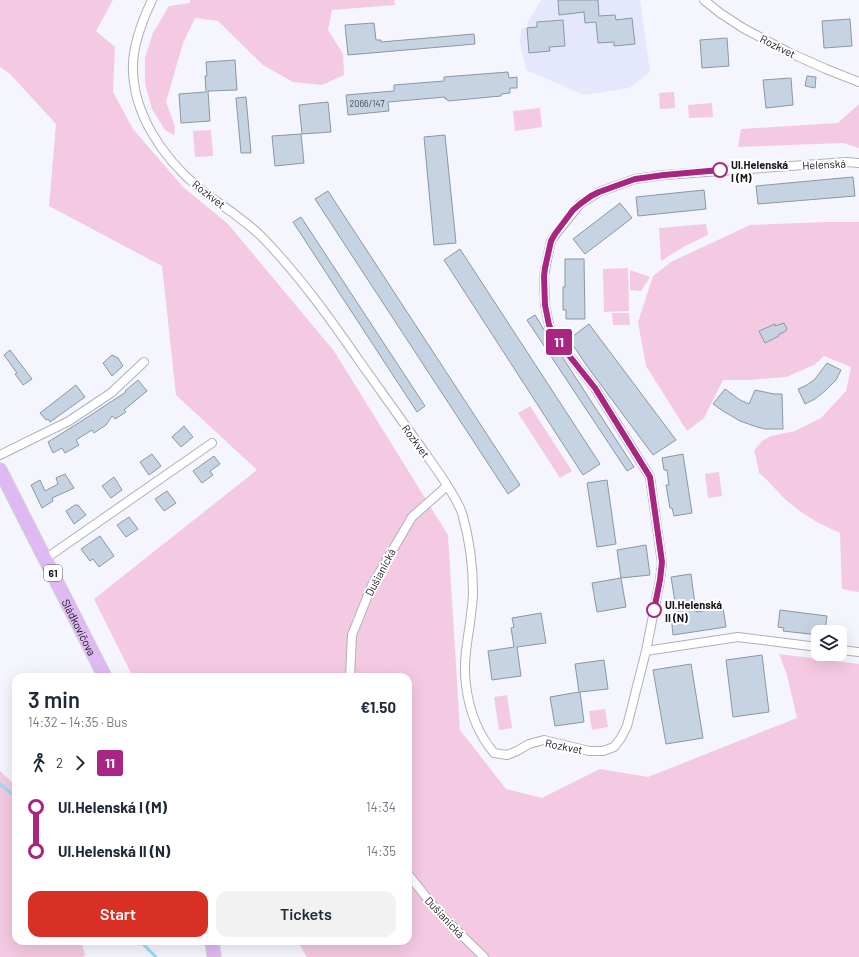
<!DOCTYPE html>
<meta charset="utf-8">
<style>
body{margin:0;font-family:Barlow,sans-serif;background:#f2f2f3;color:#1f2937;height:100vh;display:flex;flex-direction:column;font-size:15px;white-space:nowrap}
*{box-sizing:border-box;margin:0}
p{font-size:13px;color:#747a83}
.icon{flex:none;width:22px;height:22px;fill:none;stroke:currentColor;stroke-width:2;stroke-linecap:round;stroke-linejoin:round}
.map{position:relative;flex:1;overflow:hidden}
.side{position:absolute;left:12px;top:673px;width:400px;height:272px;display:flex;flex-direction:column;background:#fff;border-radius:12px;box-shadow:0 4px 16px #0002}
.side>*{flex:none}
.badge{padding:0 8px;border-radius:3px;font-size:14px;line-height:26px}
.buttons{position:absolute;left:811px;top:625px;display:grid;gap:8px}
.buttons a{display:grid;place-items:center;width:36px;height:36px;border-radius:8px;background:#fff;box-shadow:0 4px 16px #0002;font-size:20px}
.map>.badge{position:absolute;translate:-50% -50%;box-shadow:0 0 0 2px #fff}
.legs{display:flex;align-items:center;gap:6px;height:44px;padding:0 16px;font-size:13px}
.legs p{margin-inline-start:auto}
.head{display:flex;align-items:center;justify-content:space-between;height:68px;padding:0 16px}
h1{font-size:22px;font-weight:600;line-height:30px}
.primary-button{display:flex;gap:8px;margin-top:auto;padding:8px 16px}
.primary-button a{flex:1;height:46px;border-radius:12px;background:#d93025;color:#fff;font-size:16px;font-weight:600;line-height:46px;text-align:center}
.primary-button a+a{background:#f2f2f3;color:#1f2937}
ul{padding:0 16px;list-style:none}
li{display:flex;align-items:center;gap:14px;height:44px;font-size:15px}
li i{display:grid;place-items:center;width:6px;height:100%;margin:0 5px;background:currentColor}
li i::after{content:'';width:10px;height:10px;margin:-5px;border:3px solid;border-radius:50%;background:#fff}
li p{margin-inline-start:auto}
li:first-child i{background:linear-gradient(#0000 50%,currentColor 0)}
li:last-child i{background:linear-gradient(currentColor 50%,#0000 0)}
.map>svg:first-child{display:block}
.built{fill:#e5e7fc}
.green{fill:#f4c9e2}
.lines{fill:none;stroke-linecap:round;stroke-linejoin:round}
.stream{stroke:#96ddf5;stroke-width:3}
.building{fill:#c6d3e2;stroke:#8b97a5}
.minor-casing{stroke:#aeb0c1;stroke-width:10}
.primary-casing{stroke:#d0d0d2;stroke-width:15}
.minor{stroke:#fff;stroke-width:8}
.primary{stroke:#deb9f2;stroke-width:13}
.line-1-casing{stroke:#fff;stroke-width:9}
.line-1{stroke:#a82682;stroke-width:6}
.stop-1-dot{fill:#fff;stroke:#a82682;stroke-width:2}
.labels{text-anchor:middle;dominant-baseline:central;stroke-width:4;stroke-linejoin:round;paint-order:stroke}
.number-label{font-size:9px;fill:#42454e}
.shield{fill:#fff;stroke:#5c5c61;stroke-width:1}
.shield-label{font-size:10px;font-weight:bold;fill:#16161d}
.street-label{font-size:11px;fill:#16161d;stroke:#fff}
.stop-label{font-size:11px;font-weight:bold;fill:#16161d;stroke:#fff;text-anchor:start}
</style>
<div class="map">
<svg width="859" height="957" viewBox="0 0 859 957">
<rect width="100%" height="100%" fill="#f5f5fd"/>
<!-- built -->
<path class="built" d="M541 0H640L650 72 629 88 584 95 526 70 520 43 521 28 527 27V24Z"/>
<!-- green -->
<path class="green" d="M0 0H113L96 31 115 47 113 92 133 129 183 187 228 224 334 351 448 535 460 730 506 789 542 798 600 769 648 777 797 718 787 675 779 654 859 664V957H307L297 941H408V677H133L94 599 257 470 176 395 162 266 49 206 56 124 10 74 0 67Z
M190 0H394L395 5 332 10 328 30 343 54 344 75 322 85 293 82 263 65 218 21 195 18 183 43 166 102 175 126 174 135 165 130 152 109 145 84V58L153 33 169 6 190 3Z
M674 92 675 108 660 109 659 93Z
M712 103 713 117 689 118 688 105Z
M859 104V148L843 143 738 147 741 129 838 123Z
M540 108 542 127 515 131 513 111Z
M211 130 213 156 195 157 193 131Z
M826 222H859V592L842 589 840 533C822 525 808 518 792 505 780 496 771 482 759 473L756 457 754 451 762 441 771 436 795 431 821 418 846 391 851 367 824 356 814 365 786 377 750 380H723L704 418 687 431 646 366 638 322 653 276 671 262 750 225Z
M706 224 708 235 685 246 661 261 659 228Z
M628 268 629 311 604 312 603 269Z
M630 270 650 277 641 291 630 290Z
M612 313H629L630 325H613Z
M530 406 572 471 560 478 518 413Z
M719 472 722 496 708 498 705 474Z
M507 695 512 728 499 730 494 697Z
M605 709 608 727 592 730 589 711Z
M0 771 16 786V941H82L85 956 82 957H0Z"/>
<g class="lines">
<!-- stream -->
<path class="stream" d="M0 784 16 797
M140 941 156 957"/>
</g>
<!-- building -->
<path class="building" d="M558 0H598L599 16 615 15 616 20 632 18 635 44 614 46V42L598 43 596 22 585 23 584 12 559 15Z
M850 19 852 46 824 48 822 21Z
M563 20 565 46 549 47 550 51 529 53 527 28 537 27V22Z
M374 23 376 40H381V42L474 34 475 44 348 55 345 25Z
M727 38 729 66 702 68 700 40Z
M235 60 237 90 208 91 210 121 181 123 179 94 206 92 205 76H207L206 62Z
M508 72 509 78 517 77V88H510V93L501 94V96L448 101 447 99H445V97L388 102 389 111 348 115 346 95 394 91V85L444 81V77Z
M807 76 816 77 815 88 805 86Z
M791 78 793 105 766 108 763 80Z
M246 97 251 153H241L236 98Z
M328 102 331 132 302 134 299 105Z
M301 134 304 163 275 166 272 136Z
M445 135 456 243 434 245 424 137Z
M853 177 855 196 758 204 756 186Z
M704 190 706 209 638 216 636 197Z
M328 191 520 485 508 494 315 199Z
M620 203 632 218 585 254 573 239Z
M301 217 425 406 417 412 293 222Z
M460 249 600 464 583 475 444 260Z
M565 259H584L585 319H566V310H563V287H565Z
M535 315 551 341 559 352 634 467 627 471 527 320Z
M784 323 787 329 786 330V331L778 335 779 336 765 343 759 331 775 324V326Z
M589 324 676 440 653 455 587 366 571 342V339L573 336Z
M10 350 32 379 23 385 15 374 17 373 4 355Z
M112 355 118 358 123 366 112 376 103 363Z
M827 363 841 370 836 380 826 390 815 399 805 404 798 389 807 385 815 379Z
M138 380 147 391 124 410 126 412 115 419 112 416 106 425 94 433 92 430 76 440 79 445 65 453 62 448 53 453 48 442 80 422 126 392 125 391Z
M76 385 85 397 50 422 48 419 46 420 40 413Z
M725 389 740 400 749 404 755 390 774 394H782L783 429H765L757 427 740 421 723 411 713 404Z
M184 426 193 437 181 447 172 437Z
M152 454 161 466 149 475 140 462Z
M683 454 692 513 674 516 672 508H670L666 485H669L667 470H664L662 458Z
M214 456 220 464 210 471 213 475 202 483 193 471Z
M65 474 74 488 52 498 53 501 42 508 31 485 40 480 45 491 58 484 56 478Z
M114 477 122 490 111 498 102 486Z
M607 480 616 544 597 547 587 483Z
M167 491 176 503 164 511 155 499Z
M75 505H78L86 515 74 524 66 511Z
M129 517 138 529 126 537 117 525Z
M100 536 114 556 99 567 93 559 90 561 81 549Z
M646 545 650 575 621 578 617 550Z
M691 574 696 612 723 608 726 627 673 635 671 615 677 614 671 577Z
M621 578 626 607 597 612 592 583Z
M780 610 827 616 825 632H818V635L783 631 784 628 778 627Z
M541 613 546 643 517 647 521 676 492 680 488 651 514 647 511 628 514 627 512 618Z
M762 655 769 712 733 717 726 660Z
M604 660 608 689 580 692 584 722 555 726 550 697 579 692 575 664Z
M691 664 703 738 666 744 653 670Z"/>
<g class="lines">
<defs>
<path id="minor" d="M152 0C143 19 134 42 133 63 131 112 163 158 199 188 220 205 243 218 262 237 298 274 329 317 358 359 380 390 403 422 425 453 437 470 455 494 462 513 469 537 473 567 473 592 473 602 471 613 470 623 467 643 463 665 466 685 469 710 478 734 494 753L507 755 517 751 529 744 544 740 589 751H603L614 747 621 738 627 726 646 651 660 580 662 563 650 477 595 388 555 338 549 325 545 305 544 276 547 260 551 241 555 235 580 204 599 192 635 179 664 175 847 162 859 163
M704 0 720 13 743 28 788 52 826 69 859 82
M0 455 69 421 111 393 144 362
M45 559 212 443
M840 650 859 652
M646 651 738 637 818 647
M350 677 352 635 372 585 412 517 447 486
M408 874 438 912 484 957"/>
<g id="primary">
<path id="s1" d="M0 470 105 677"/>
<path d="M212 941 214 957"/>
</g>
</defs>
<!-- minor casing -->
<use href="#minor" class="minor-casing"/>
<!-- primary casing -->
<use href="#primary" class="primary-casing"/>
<!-- minor -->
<use href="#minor" class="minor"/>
<!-- primary -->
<use href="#primary" class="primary"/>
</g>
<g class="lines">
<defs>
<path id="line-1" d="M654 610 660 580 662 562 650 477 595 388 555 338 549 325 545 305 544 276 545 268 551 241 555 234 573 210 580 204 591 196 599 192 635 179 664 175 720 170"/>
</defs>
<!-- line-1 casing -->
<use href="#line-1" class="line-1-casing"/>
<!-- line-1 -->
<use href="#line-1" class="line-1"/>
</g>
<!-- markers -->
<g class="stop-1-dot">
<circle cx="720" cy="170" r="7"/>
<circle cx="654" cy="610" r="7"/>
</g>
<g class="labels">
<!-- number labels -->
<g class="number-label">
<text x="367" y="103">2066/147</text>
</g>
<!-- shield labels -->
<rect class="shield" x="44" y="565" width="18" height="16" rx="3"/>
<g class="shield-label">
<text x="53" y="573">61</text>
</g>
<!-- street labels -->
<g class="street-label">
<text transform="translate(778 46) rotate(27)">Rozkvet</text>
<text transform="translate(824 164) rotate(-3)">Helenská</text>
<text transform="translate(209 194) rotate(38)">Rozkvet</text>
<text transform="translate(416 441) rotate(54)">Rozkvet</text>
<text transform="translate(380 572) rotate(-62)">Dušianická</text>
<text stroke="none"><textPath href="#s1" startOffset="176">Sládkovičova</textPath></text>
<text transform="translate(564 746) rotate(11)">Rozkvet</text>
<text transform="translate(445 917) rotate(47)">Dušianická</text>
</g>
<!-- stop labels -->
<g class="stop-label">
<text x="731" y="164">Ul.Helenská<tspan x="731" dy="13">I (M)</tspan></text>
<text x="665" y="604">Ul.Helenská<tspan x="665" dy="13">II (N)</tspan></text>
</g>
</g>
</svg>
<div class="buttons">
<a><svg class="icon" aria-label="layers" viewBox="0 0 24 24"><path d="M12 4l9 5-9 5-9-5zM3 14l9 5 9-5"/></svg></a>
</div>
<b class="badge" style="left:559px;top:342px;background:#a82682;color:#fff">11</b>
<section class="side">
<div class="head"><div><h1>3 min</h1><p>14:32 – 14:35 · Bus</p></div><b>€1.50</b></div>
<div class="legs"><svg class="icon" aria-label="walk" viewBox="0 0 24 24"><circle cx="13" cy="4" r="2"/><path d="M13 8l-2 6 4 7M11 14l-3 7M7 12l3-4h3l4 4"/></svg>2<svg class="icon" aria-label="forward" viewBox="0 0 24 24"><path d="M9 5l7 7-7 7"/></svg><b class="badge" style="background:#a82682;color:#fff">11</b></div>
<ul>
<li><i style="color:#a82682"></i><b>Ul.Helenská I (M)</b><p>14:34</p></li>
<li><i style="color:#a82682"></i><b>Ul.Helenská II (N)</b><p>14:35</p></li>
</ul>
<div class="primary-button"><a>Start</a><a>Tickets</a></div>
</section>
</div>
